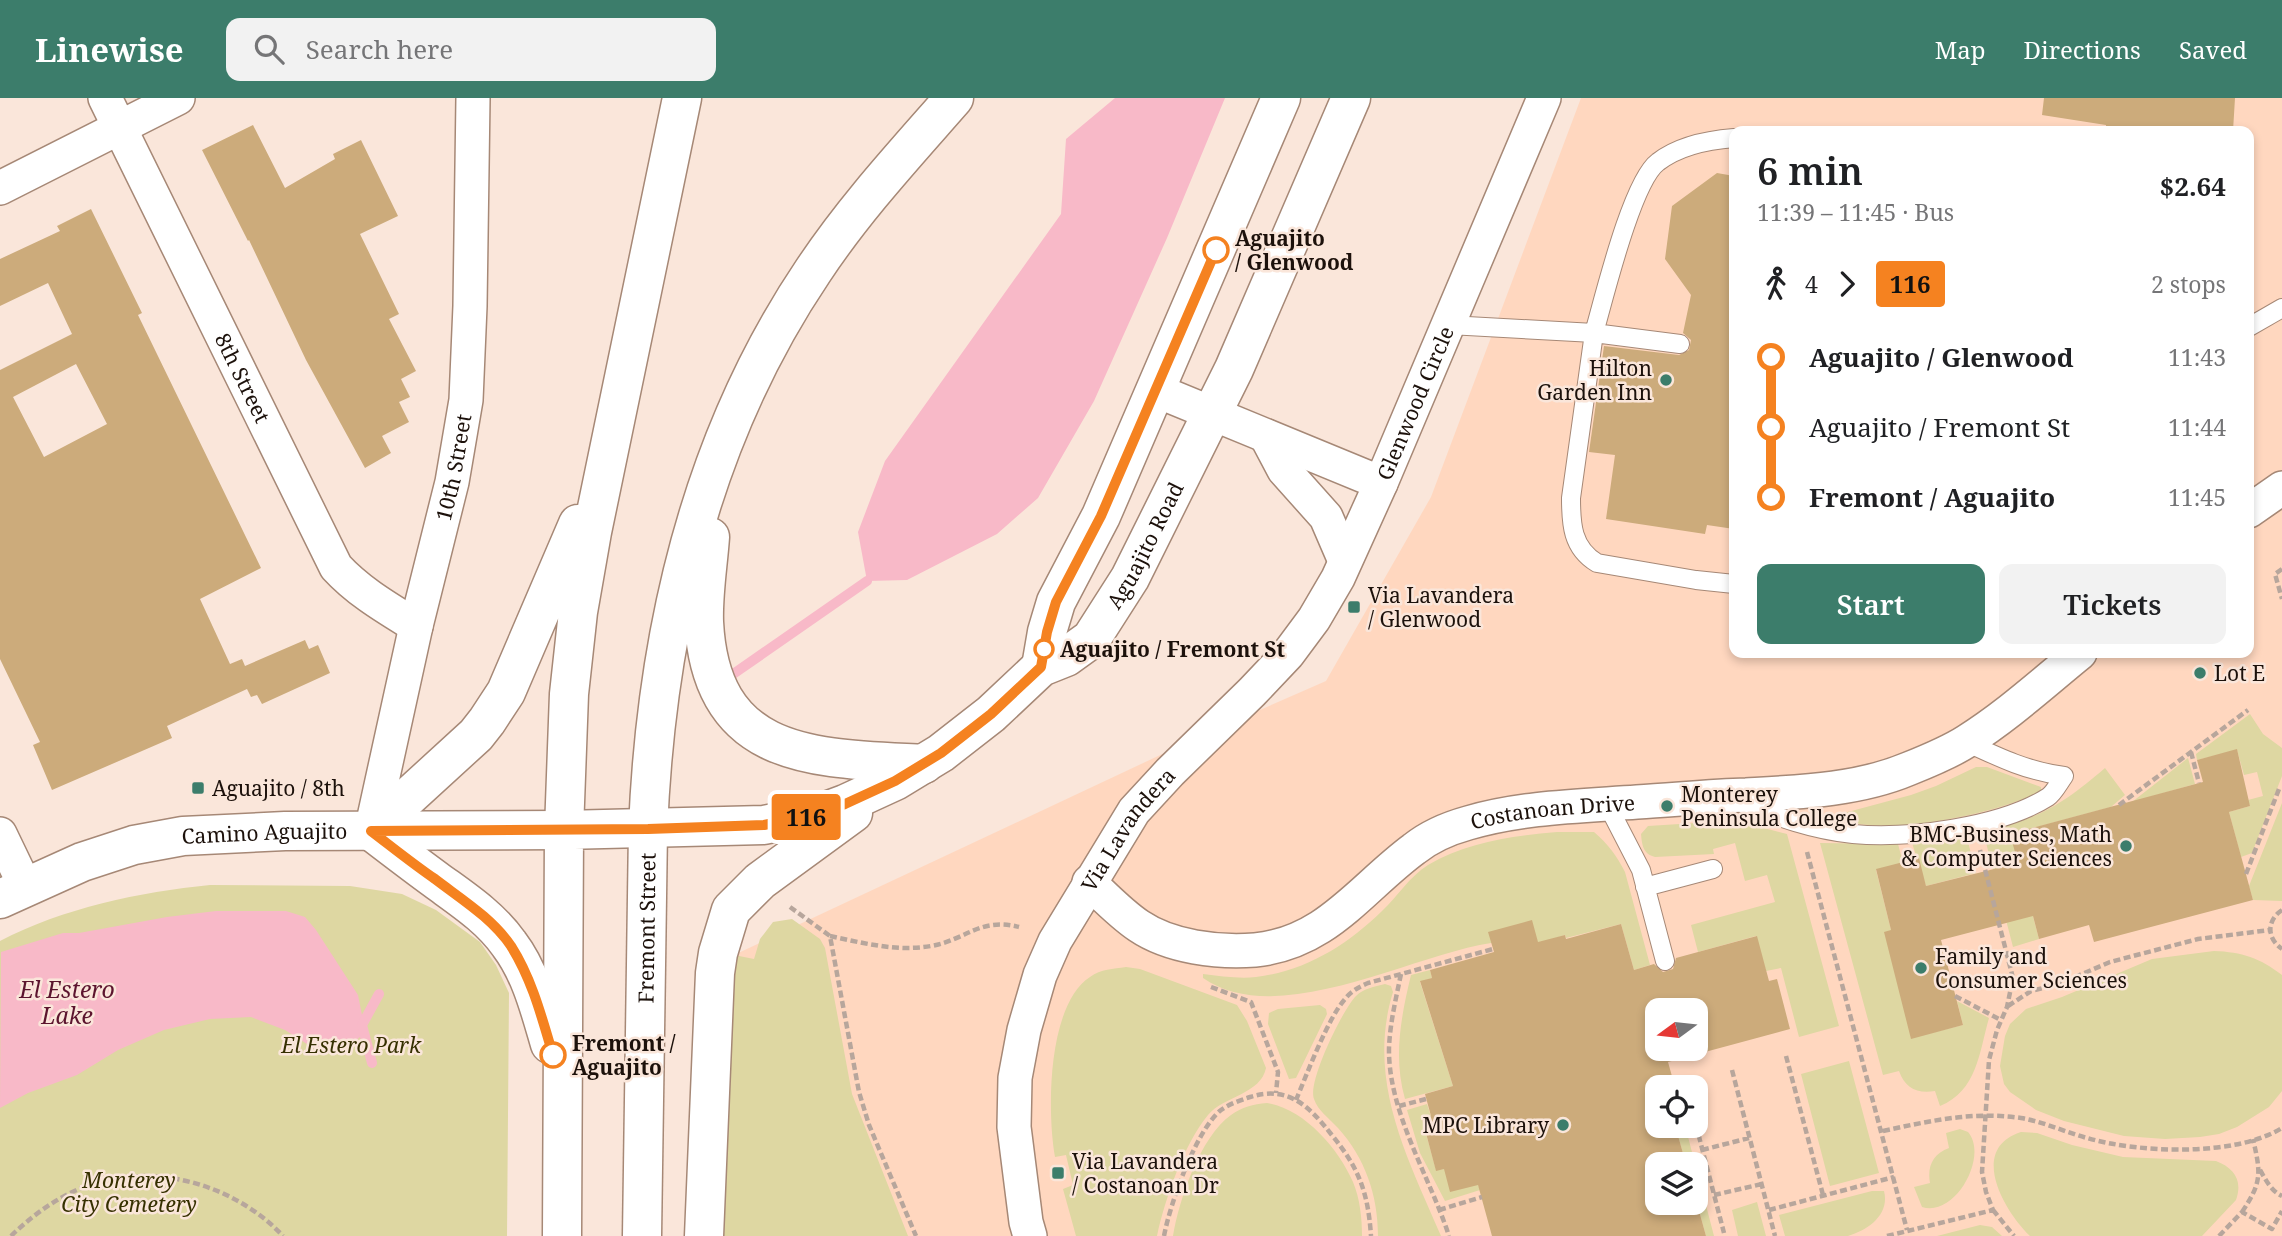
<!DOCTYPE html>
<meta charset="utf-8">
<style>
body{margin:0;font-family:"Noto Serif",serif;background:#f2f2f2;color:#202124;height:100vh;display:flex;flex-direction:column;font-size:26px;white-space:nowrap}
*{box-sizing:border-box;margin:0}
p{font-size:23px;color:#757577}
.icon{flex:none;width:38px;height:38px;fill:none;stroke:currentColor;stroke-width:2;stroke-linecap:round;stroke-linejoin:round}
.map{position:relative;flex:1;overflow:hidden}
.drawer{position:absolute;left:1729px;top:28px;width:525px;height:532px;display:flex;flex-direction:column;background:#fff;border-radius:14px;box-shadow:0 4px 10px #0003}
.drawer>*{flex:none}
.badge{padding:0 14px;border-radius:5px;font-size:24px;line-height:46px}
.needle{width:46px;rotate:255deg}
.fabs{position:absolute;left:1645px;top:900px;display:grid;gap:14px}
.fabs a{display:grid;place-items:center;width:63px;height:63px;border-radius:14px;background:#fff;box-shadow:0 4px 10px #0003;font-size:35px}
.map>.badge{position:absolute;translate:-50% -50%;box-shadow:0 0 0 4px #fff}
.legs{display:flex;align-items:center;gap:10px;height:77px;padding:0 28px;font-size:23px}
.legs p{margin-inline-start:auto}
.overview{display:flex;align-items:center;justify-content:space-between;height:119px;padding:0 28px}
h1{font-size:38px;font-weight:600;line-height:52px}
.button{display:flex;gap:14px;margin-top:auto;padding:14px 28px}
.button a{flex:1;height:80px;border-radius:14px;background:#3c7d6b;color:#fff;font-size:28px;font-weight:600;line-height:80px;text-align:center}
.button a+a{background:#f2f2f2;color:#202124}
ul{padding:0 28px;list-style:none}
li{display:flex;align-items:center;gap:24px;height:70px;font-size:26px}
li i{display:grid;place-items:center;width:10px;height:100%;margin:0 9px;background:currentColor}
li i::after{content:'';width:18px;height:18px;margin:-9px;border:5px solid;border-radius:50%;background:#fff}
li p{margin-inline-start:auto}
li:first-child i{background:linear-gradient(#0000 50%,currentColor 0)}
li:last-child i{background:linear-gradient(currentColor 50%,#0000 0)}
header{display:flex;align-items:center;gap:42px;box-sizing:border-box;height:98px;padding:0 35px;background:#3c7d6b;color:#fff}
header strong{font-size:33px}
nav{display:flex;gap:38px;margin-inline-start:auto;font-size:24px}
.search{width:490px;height:63px;background:#f2f2f2;display:flex;align-items:center;gap:18px;box-sizing:border-box;padding:0 24px;border-radius:14px;color:#757577;font-size:26px}
.map>svg:first-child{display:block}
.built{fill:#ffd7bf;fill-rule:evenodd}
.green{fill:#ded7a2}
.water{fill:#f8b9c8}
.lines{fill:none;stroke-linecap:round;stroke-linejoin:round}
.stream{stroke:#f8b9c8;stroke-width:10}
.building{fill:#ccab7b;fill-rule:evenodd}
.service-casing{stroke:#a68876;stroke-width:20}
.minor-casing{stroke:#a68876;stroke-width:36}
.secondary-casing{stroke:#a68876;stroke-width:41}
.primary-casing{stroke:#a68876;stroke-width:41}
.motorway-casing{stroke:#a68876;stroke-width:41}
.path{stroke:#b7a69c;stroke-width:4.5;stroke-dasharray:7 3.5;stroke-linecap:butt}
.service{stroke:#fff;stroke-width:18}
.minor{stroke:#fff;stroke-width:33}
.secondary{stroke:#fff;stroke-width:38}
.primary{stroke:#fff;stroke-width:38}
.motorway{stroke:#fff;stroke-width:38}
.line-1-casing{stroke:#fff;stroke-width:16}
.line-1{stroke:#f58220;stroke-width:10}
.stop-1-dot{fill:#fff;stroke:#f58220;stroke-width:3.5}
.poi-dot{fill:#3c7d6b;stroke:#fae6da;stroke-width:2.5}
.labels{text-anchor:middle;dominant-baseline:central;stroke-width:5;stroke-linejoin:round;paint-order:stroke}
.stop-label{font-size:21px;font-weight:bold;fill:#1c110b;stroke:#fae6da;text-anchor:start}
.poi-label{font-size:21px;fill:#1c110b;stroke:#fae6da;text-anchor:start}
.street-label{font-size:21px;fill:#1c110b;stroke:#fae6da}
.park-label{font-size:21px;font-style:italic;fill:#363001;stroke:#fae6da}
.water-label{font-size:23px;font-style:italic;fill:#5c142e;stroke:#fae6da}
</style>
<header>
<strong>Linewise</strong>
<div class="search"><svg class="icon" aria-label="search" viewBox="0 0 24 24"><circle cx="10" cy="10" r="6"/><path d="M15 15l6 6"/></svg>Search here</div>
<nav><a>Map</a><a>Directions</a><a>Saved</a></nav>
</header>
<div class="map">
<svg width="2282" height="1138" viewBox="0 0 2282 1138">
<rect width="100%" height="100%" fill="#fae6da"/>
<!-- built -->
<path class="built" d="M1581 0H2282V1138H723L734 857 1205 636 1326 583 1431 399ZM1734 33H2249V555H1734ZM1657 912H1696V950H1657ZM1657 989H1696V1027H1657ZM1657 1066H1696V1104H1657Z"/>
<!-- green -->
<path class="green" d="M2250 616 2263 636 2282 650V678L2252 755 2241 759 2229 714 2250 708 2248 702 2263 698 2257 674 2244 677 2237 652 2197 662 2196 656Z
M2188 660 2195 686 2132 704Z
M1976 669H1987L2041 689V693C1999 715 1885 740 1841 721L1844 715 1911 697 1936 688Z
M2105 670 2125 697 2111 709 2011 736 2039 841 2013 849 1983 733C2039 721 2062 707 2105 670Z
M2282 705V803L2253 802 2249 788Z
M1727 723 1745 725 1787 736 1839 928 1799 939 1781 870 1766 873 1756 838 1698 854 1691 827 1775 804 1767 777 1745 783 1735 745 1713 751 1714 756 1655 759C1643 756 1642 747 1641 736L1648 728Z
M1557 734H1594C1608 746 1617 758 1625 774L1650 867 1634 872 1621 826 1566 840 1565 837C1556 840 1547 843 1539 844 1523 847 1507 843 1491 845 1411 857 1277 932 1203 880V876C1220 878 1239 881 1256 879 1306 873 1347 847 1382 813 1398 798 1409 779 1428 767 1467 744 1512 738 1557 734Z
M1966 736 1976 775 1926 788 1912 745Z
M1820 745 1898 746 1903 765 1876 772 1891 832 1911 940 1963 927 1957 903 1989 920C1979 955 1977 993 1940 1008L1935 993C1917 996 1905 990 1899 973L1883 977Z
M210 787 350 788 402 796 436 812 480 844 496 867 509 895 507 1138H0V843C63 810 140 794 210 787Z
M792 821 820 841 825 850 852 996 908 1138H718L734 857 754 861 760 841 773 824Z
M2214 853C2242 854 2260 860 2282 877V993L2269 1009 2237 1029 2219 1036 2200 1039 2165 1041 2124 1038 2064 1023 2036 1012 2010 994 2004 986 2000 968 2005 938 2010 926 2026 911 2062 899 2152 861Z
M1126 869 1140 871 1237 907 1247 923 1266 970C1261 996 1224 998 1208 1017 1184 1046 1165 1101 1157 1138H1076L1063 1091 1073 1087 1066 1057 1055 1059C1047 1014 1047 907 1090 879 1101 871 1113 871 1126 869Z
M1430 872 1432 880 1420 884 1453 988 1405 1001C1393 959 1401 919 1411 877Z
M1385 886 1391 888 1393 894C1366 982 1407 1059 1441 1138H1378C1378 1097 1365 1060 1338 1030 1329 1020 1318 1013 1314 1001 1307 984 1343 911 1356 898 1364 890 1374 889 1385 886Z
M1320 907 1326 911 1327 916 1296 980 1289 981 1268 926 1269 915 1278 911Z
M1849 963 1879 1075 1830 1088 1801 976Z
M1267 1005C1304 1011 1338 1050 1353 1084 1360 1101 1362 1120 1362 1138H1173C1179 1102 1200 1039 1231 1017 1242 1009 1253 1006 1267 1005Z
M1427 1006 1431 1018 1422 1021 1436 1072 1444 1071 1478 1087 1480 1092 1445 1103 1420 1055 1407 1012Z
M1675 1027H1685L1695 1066H1686Z
M1960 1031 1968 1034C1989 1058 1955 1120 1922 1109L1914 1089 1930 1085C1927 1068 1933 1056 1949 1050L1946 1035Z
M2021 1034 2037 1035 2072 1047 2123 1059 2216 1063C2234 1070 2243 1082 2236 1102L2202 1138H2030C2004 1113 1968 1051 2021 1034Z
M1696 1069 1714 1138H1706L1696 1102Z
M1872 1093H1884C1890 1116 1869 1132 1848 1138H1785L1779 1117Z
M1757 1104 1766 1138H1738L1732 1112Z
M1980 1127 1992 1129 2002 1138H1937Z"/>
<!-- water -->
<path class="water" d="M1115 0H1225L1167 140 1094 303 1038 400 997 436 907 482 867 483 858 434 885 363 1061 116 1066 41Z
M216 813H286L305 819 316 832 358 897 363 922 360 939 347 950 333 955H321L285 932 251 919 210 921 164 932 118 952 77 977 28 995 0 1010 1 854 63 835H79L167 819Z"/>
<g class="lines">
<!-- stream -->
<path class="stream" d="M726 581 867 483
M372 965 362 927 379 896"/>
</g>
<!-- building -->
<path class="building" d="M2044 0H2235L2233 33H2106V27L2042 17Z
M253 27 285 90 335 61 333 56 361 42 398 118 360 136 399 216 389 221 416 273 401 281 410 299 399 304 409 324 382 338 391 355 365 370 306 262 249 142 248 143 202 52Z
M1717 75 1734 78V431L1707 427 1705 436 1606 421 1615 357 1589 354 1604 248 1679 257 1689 252 1691 242 1683 235 1691 197 1665 161 1672 108Z
M91 111 142 215 138 217 261 470 200 501 230 566 242 561 245 568 305 542 309 551 318 547 330 575 262 606 257 597 251 599 247 591 167 628 172 640 52 692 33 647 40 644 0 561V272L72 236 48 185 0 208V161L60 133 57 128ZM76 266 107 326 44 359 13 299Z
M2237 651 2250 708 2229 714 2253 802 2094 844 2089 827 2039 841 2033 818 1941 842 1963 927 1911 941 1884 834 1891 832 1876 771 1919 760 1926 788 2018 765 2010 736 2203 684 2197 662Z
M1532 822 1538 844 1565 837 1566 841 1621 826 1634 872 1654 866 1663 874 1673 871 1676 860 1757 838 1769 883 1777 881 1790 931 1668 964 1675 989H1657V1027H1675L1686 1066H1657V1104H1696V1102L1706 1138H1492L1478 1087 1450 1094 1444 1071 1436 1073 1422 1020 1431 1018 1425 996 1453 988 1420 883 1432 880 1430 872 1494 854 1488 834ZM1657 912H1696V950H1657Z"/>
<g class="lines">
<defs>
<path id="service" d="M1449 227 1594 235 1571 400C1571 426 1572 450 1597 465L1696 482 1734 486
M2249 229 2282 210
M1680 246 1594 235C1604 200 1632 83 1658 64 1680 47 1708 42 1734 40
M1740 704C1777 719 1813 732 1853 736 1908 741 2001 729 2048 699 2054 695 2059 685 2064 678 2027 673 2000 660 1966 644
M1607 706 1641 772 1665 863
M1645 789 1713 771"/>
<g id="minor">
<path id="s1" d="M105 0 336 469C359 494 387 510 416 528"/>
<path d="M0 90 178 0"/>
<path d="M1155 292 1381 385"/>
<path d="M1266 338 1284 372 1326 419 1345 463"/>
<path d="M2249 413 2282 390"/>
<path id="s2" d="M371 733 416 528 452 384 466 302 470 208 473 0"/>
<path d="M0 736 25 788"/>
<path id="s3" d="M1089 784C1105 799 1121 816 1139 828 1170 849 1218 855 1255 852 1327 845 1361 790 1414 751 1429 739 1450 730 1468 725 1522 709 1582 708 1637 704 1673 702 1710 698 1746 697 1800 694 1858 692 1908 671 1928 663 1950 654 1967 643 2007 618 2043 585 2080 555"/>
<path id="s4" d="M1030 1138 1026 1124 1014 1029 1015 980 1024 932 1040 877 1055 843 1134 713 1170 674 1252 594 1288 556 1314 521 1338 480 1381 385 1544 0"/>
</g>
<g id="secondary">
<path id="s5" d="M0 801 82 764 134 747 183 738 285 733 564 732"/>
</g>
<g id="primary">
<path d="M1041 569 1047 534 1056 504 1101 418 1281 0"/>
<path d="M371 733C392 749 414 766 436 782 462 801 490 819 509 846 531 875 540 912 550 946"/>
<path id="s6" d="M562 1138 564 732 764 727 818 716 845 706 895 683 941 655 991 616 1041 569 1066 559 1091 541 1130 480 1234 271 1351 0"/>
<path id="s7" d="M642 1138 648 731"/>
<path d="M704 1138 715 875 718 855 731 812 760 783 853 715"/>
</g>
<path id="motorway" d="M710 439C708 467 703 496 704 524 711 663 815 660 924 666
M648 731C656 533 701 339 813 173 854 111 905 56 954 0
M564 732 569 596 578 514 592 434 682 0
M371 733 476 637 487 623 506 594 578 426"/>
</defs>
<!-- service casing -->
<use href="#service" class="service-casing"/>
<!-- minor casing -->
<use href="#minor" class="minor-casing"/>
<!-- secondary casing -->
<use href="#secondary" class="secondary-casing"/>
<!-- primary casing -->
<use href="#primary" class="primary-casing"/>
<!-- motorway casing -->
<use href="#motorway" class="motorway-casing"/>
<!-- path -->
<path class="path" d="M2282 471 2275 476 2282 501
M2191 654 2199 685
M2119 707 2248 612
M1807 754 1907 1132
M2246 776 2279 691 2282 692
M790 809 830 838 859 994 869 1027 916 1138
M2282 812C2267 822 2266 840 2282 851
M830 838C863 845 897 854 931 848 966 842 980 819 1019 829
M1401 876C1396 900 1390 925 1389 950 1388 1014 1430 1079 1449 1138
M2013 880 2031 893
M1211 889 1251 904 1278 974 1276 995
M1955 898 2001 922
M2008 908 2031 893 2059 886 2110 864 2198 841 2270 832
M1786 958 1823 1097
M1732 972 1775 1138
M1684 983 1685 989
M1296 1002C1307 976 1328 920 1345 901 1351 893 1359 889 1368 885L1493 851
M1399 1008 1426 1001
M1696 1027 1724 1135
M1883 1033C1929 1023 1973 1013 2021 1020 2044 1024 2065 1034 2087 1040 2139 1055 2235 1059 2282 1030
M1702 1052 1749 1040
M2260 1072C2266 1082 2271 1093 2282 1098
M1714 1097 1762 1086
M1439 1112 1482 1099
M1769 1112 1894 1079
M1993 1112 2014 1138
M2242 1114C2262 1084 2261 1076 2253 1041
M11 1138C38 1112 70 1090 107 1082 170 1068 240 1092 283 1138
M1164 1138C1170 1106 1196 1032 1221 1012 1229 1006 1241 1002 1250 999 1288 987 1309 1008 1331 1036 1359 1070 1368 1094 1371 1138
M1887 1138 1993 1112 1986 1094 1982 1074 1989 962 1997 932 2007 909 2013 880 1980 752
M2219 1138 2242 1114 2272 1131 2282 1113"/>
<!-- service -->
<use href="#service" class="service"/>
<!-- minor -->
<use href="#minor" class="minor"/>
<!-- secondary -->
<use href="#secondary" class="secondary"/>
<!-- primary -->
<use href="#primary" class="primary"/>
<!-- motorway -->
<use href="#motorway" class="motorway"/>
</g>
<g class="lines">
<defs>
<path id="line-1" d="M553 957C542 920 532 881 511 848 492 820 461 801 435 781 413 766 392 749 371 733L648 731 764 727 818 716 845 706 895 683 941 655 991 616 1041 569 1047 534 1056 504 1101 418 1216 152"/>
</defs>
<!-- line-1 casing -->
<use href="#line-1" class="line-1-casing"/>
<!-- line-1 -->
<use href="#line-1" class="line-1"/>
</g>
<!-- markers -->
<g class="stop-1-dot">
<circle cx="1216" cy="152" r="12"/>
<circle cx="1044" cy="551" r="9"/>
<circle cx="553" cy="957" r="12"/>
</g>
<g class="poi-dot">
<circle cx="1666" cy="282" r="7"/>
<rect x="1347" y="502" width="14" height="14" rx="3.5"/>
<circle cx="2200" cy="575" r="7"/>
<rect x="191" y="683" width="14" height="14" rx="3.5"/>
<circle cx="1667" cy="708" r="7"/>
<circle cx="2126" cy="748" r="7"/>
<circle cx="1921" cy="870" r="7"/>
<circle cx="1563" cy="1027" r="7"/>
<rect x="1051" y="1068" width="14" height="14" rx="3.5"/>
</g>
<g class="labels">
<!-- stop labels -->
<g class="stop-label">
<text x="1235" y="140">Aguajito<tspan x="1235" dy="24">/ Glenwood</tspan></text>
<text x="1060" y="551">Aguajito / Fremont St</text>
<text x="572" y="945">Fremont /<tspan x="572" dy="24">Aguajito</tspan></text>
</g>
<!-- poi labels -->
<g class="poi-label">
<text x="1652" y="270" text-anchor="end">Hilton<tspan x="1652" dy="24">Garden Inn</tspan></text>
<text x="1368" y="497">Via Lavandera<tspan x="1368" dy="24">/ Glenwood</tspan></text>
<text x="2214" y="575">Lot E</text>
<text x="212" y="690">Aguajito / 8th</text>
<text x="1681" y="696">Monterey<tspan x="1681" dy="24">Peninsula College</tspan></text>
<text x="2112" y="736" text-anchor="end">BMC-Business, Math<tspan x="2112" dy="24">&amp; Computer Sciences</tspan></text>
<text x="1935" y="858">Family and<tspan x="1935" dy="24">Consumer Sciences</tspan></text>
<text x="1549" y="1027" text-anchor="end">MPC Library</text>
<text x="1072" y="1063">Via Lavandera<tspan x="1072" dy="24">/ Costanoan Dr</tspan></text>
</g>
<!-- street labels -->
<g class="street-label">
<text stroke="none"><textPath href="#s1" startOffset="312">8th Street</textPath></text>
<text stroke="none"><textPath href="#s4" startOffset="957">Glenwood Circle</textPath></text>
<text stroke="none"><textPath href="#s2" startOffset="373">10th Street</textPath></text>
<text stroke="none"><textPath href="#s6" startOffset="1097">Aguajito Road</textPath></text>
<text stroke="none"><textPath href="#s3" startOffset="525">Costanoan Drive</textPath></text>
<text stroke="none"><textPath href="#s4" startOffset="436">Via Lavandera</textPath></text>
<text stroke="none"><textPath href="#s5" startOffset="276">Camino Aguajito</textPath></text>
<text stroke="none"><textPath href="#s7" startOffset="308">Fremont Street</textPath></text>
</g>
<!-- park labels -->
<g class="park-label">
<text x="351" y="947">El Estero Park</text>
<text x="129" y="1082">Monterey<tspan x="129" dy="24">City Cemetery</tspan></text>
</g>
<!-- water labels -->
<g class="water-label">
<text x="67" y="891">El Estero<tspan x="67" dy="26">Lake</tspan></text>
</g>
</g>
</svg>
<div class="fabs">
<a><svg class="needle" viewBox="-14 -14 28 28"><path d="M0-13l5 13h-10z" fill="#e53935"/><path d="M0 13l5-13h-10z" fill="#757577"/></svg></a>
<a><svg class="icon" aria-label="locate" viewBox="0 0 24 24"><circle cx="12" cy="12" r="6"/><path d="M12 2v4M12 18v4M2 12h4M18 12h4"/></svg></a>
<a><svg class="icon" aria-label="layers" viewBox="0 0 24 24"><path d="M12 4l9 5-9 5-9-5zM3 14l9 5 9-5"/></svg></a>
</div>
<b class="badge" style="left:806px;top:719px;background:#f58220;color:#111">116</b>
<section class="drawer">
<div class="overview"><div><h1>6 min</h1><p>11:39 – 11:45 · Bus</p></div><b>$2.64</b></div>
<div class="legs"><svg class="icon" aria-label="walk" viewBox="0 0 24 24"><circle cx="13" cy="4" r="2"/><path d="M13 8l-2 6 4 7M11 14l-3 7M7 12l3-4h3l4 4"/></svg>4<svg class="icon" aria-label="forward" viewBox="0 0 24 24"><path d="M9 5l7 7-7 7"/></svg><b class="badge" style="background:#f58220;color:#111">116</b><p>2 stops</p></div>
<ul>
<li><i style="color:#f58220"></i><b>Aguajito / Glenwood</b><p>11:43</p></li>
<li><i style="color:#f58220"></i><span>Aguajito / Fremont St</span><p>11:44</p></li>
<li><i style="color:#f58220"></i><b>Fremont / Aguajito</b><p>11:45</p></li>
</ul>
<div class="button"><a>Start</a><a>Tickets</a></div>
</section>
</div>
